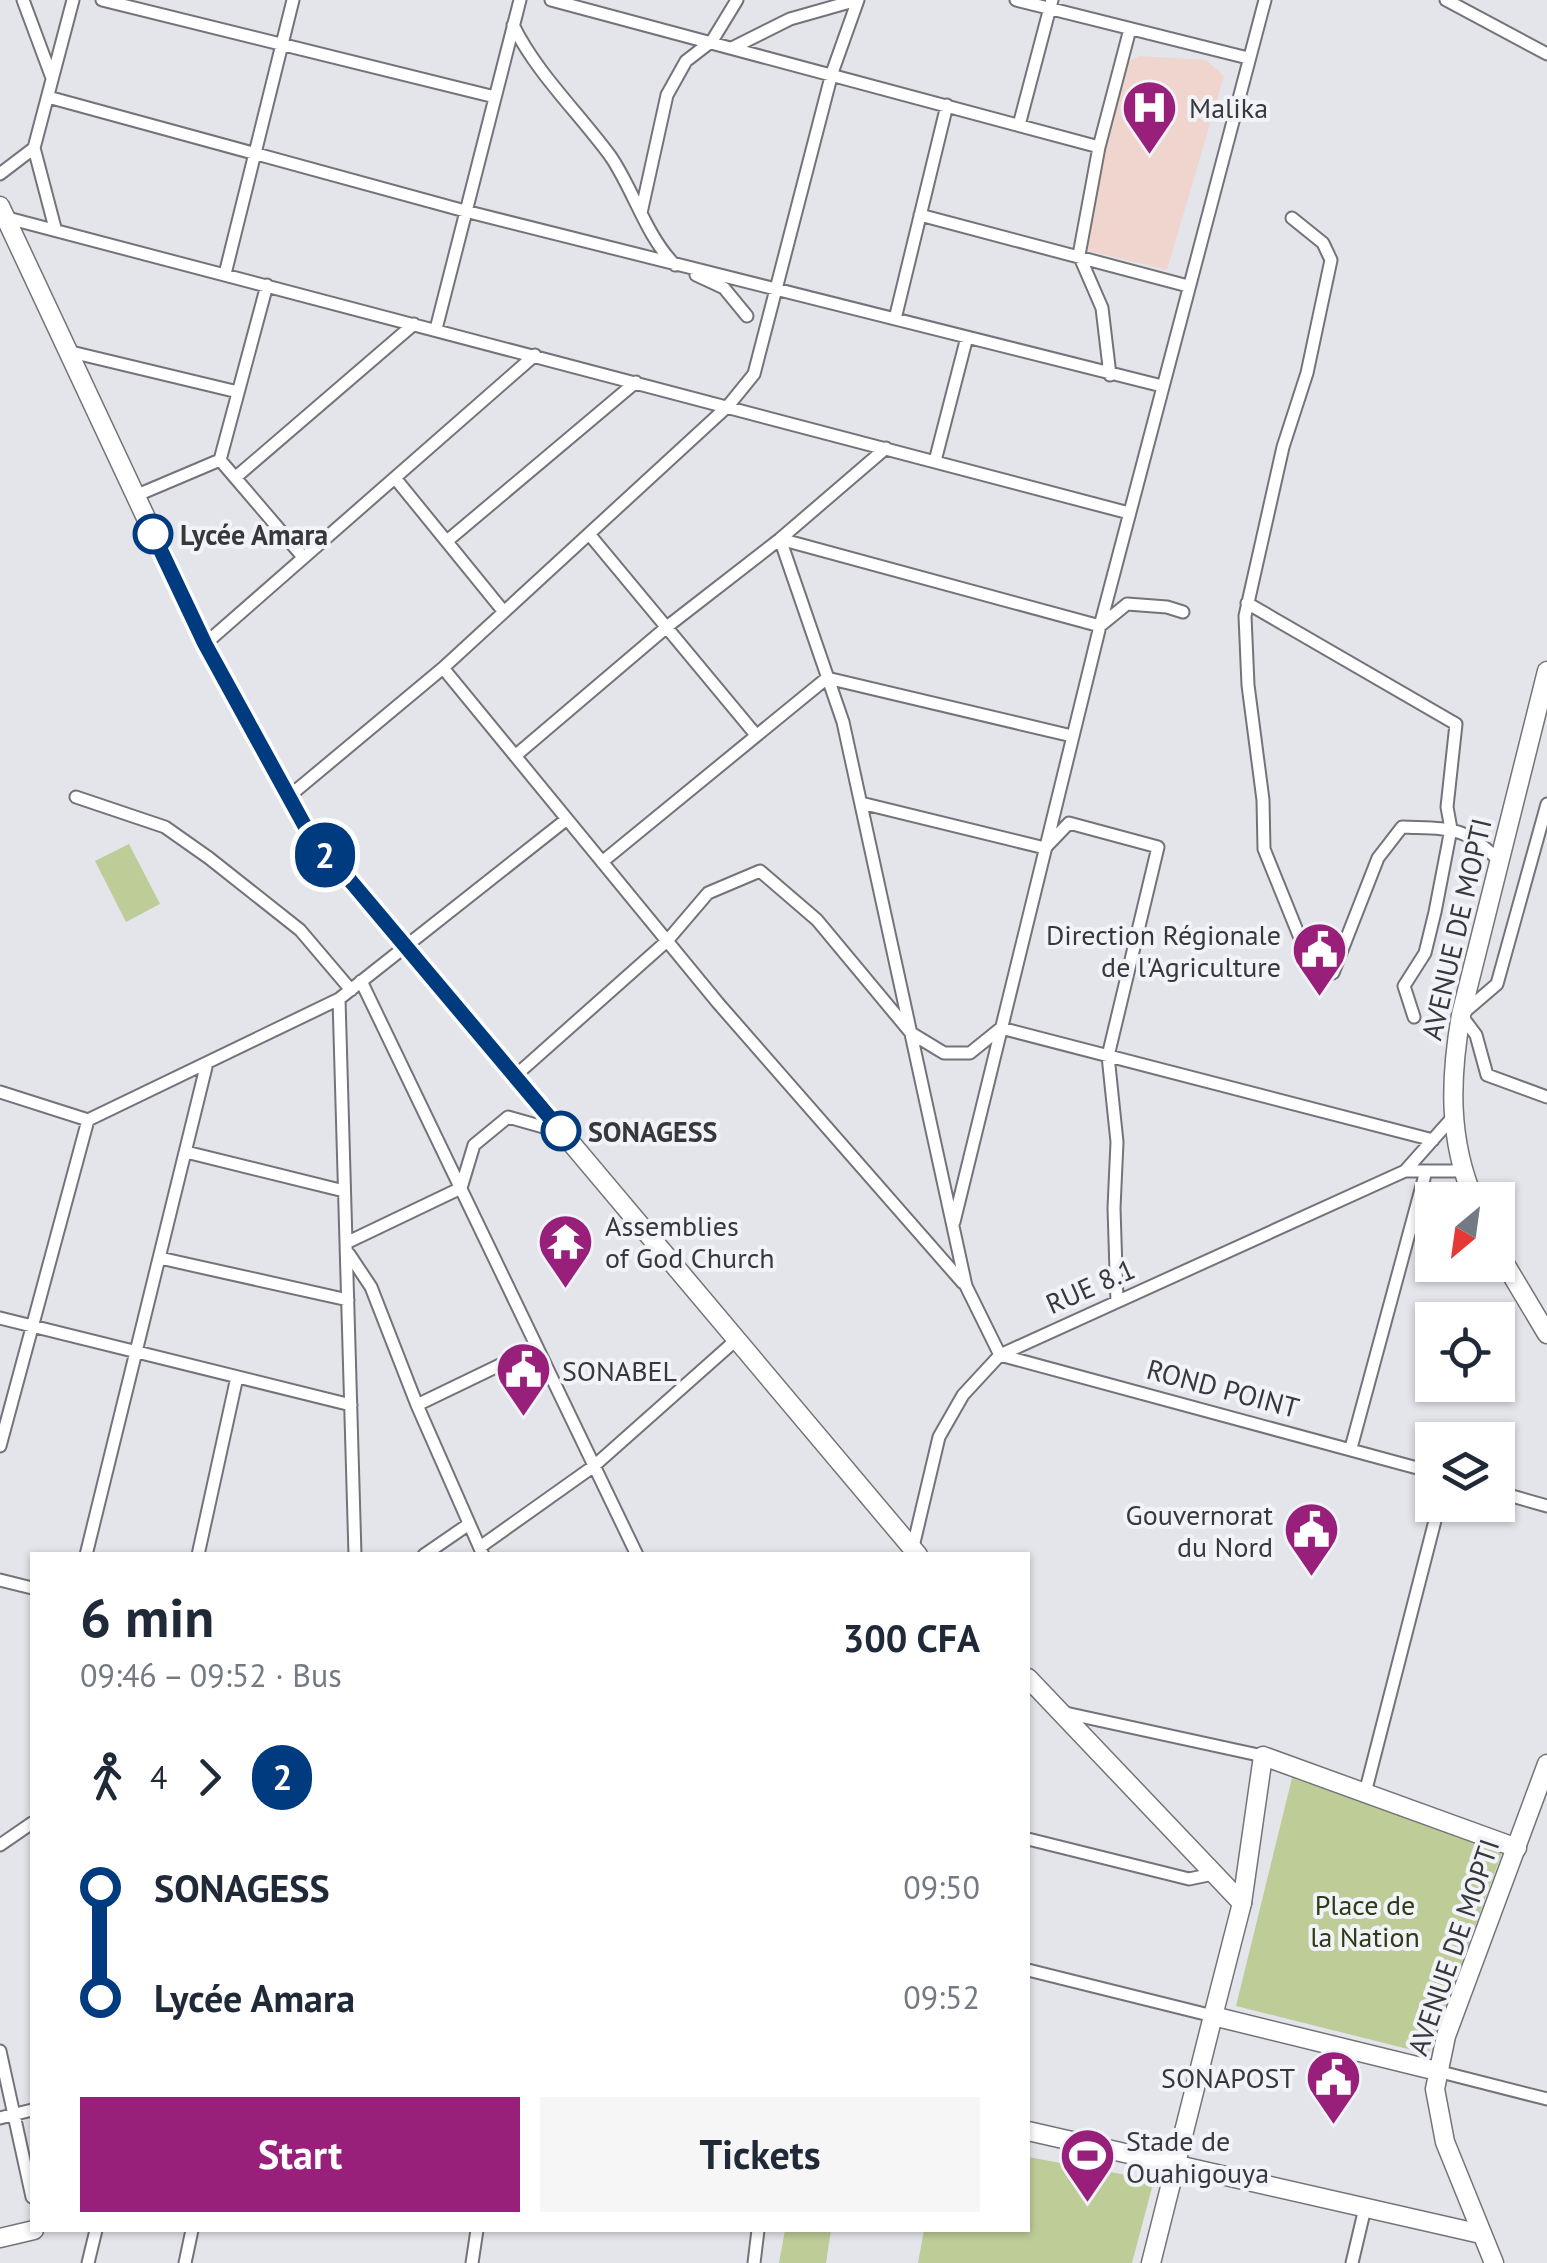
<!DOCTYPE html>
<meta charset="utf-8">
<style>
body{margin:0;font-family:"PT Sans",sans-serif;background:#f6f6f7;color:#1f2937;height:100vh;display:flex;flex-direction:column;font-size:38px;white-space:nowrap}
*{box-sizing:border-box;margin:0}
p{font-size:32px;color:#747a83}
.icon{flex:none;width:55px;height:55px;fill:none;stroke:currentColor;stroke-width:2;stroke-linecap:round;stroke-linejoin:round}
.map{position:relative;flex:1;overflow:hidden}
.panel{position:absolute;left:30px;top:1552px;width:1000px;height:680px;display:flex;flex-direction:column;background:#fff;border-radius:0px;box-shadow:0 2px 8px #0004}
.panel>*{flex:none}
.badge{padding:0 20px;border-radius:32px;font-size:35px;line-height:65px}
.needle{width:65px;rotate:209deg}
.tools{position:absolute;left:1415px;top:1182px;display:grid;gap:20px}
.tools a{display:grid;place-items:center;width:100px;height:100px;border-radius:0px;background:#fff;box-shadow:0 2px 8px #0004;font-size:50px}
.map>.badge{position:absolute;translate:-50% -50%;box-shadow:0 0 0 5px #fff}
.legs{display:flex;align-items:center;gap:15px;height:110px;padding:0 50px;font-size:32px}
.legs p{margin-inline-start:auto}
.head{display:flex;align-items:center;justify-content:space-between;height:170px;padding:0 50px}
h1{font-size:55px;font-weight:800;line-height:75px}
.primary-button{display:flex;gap:20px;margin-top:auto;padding:20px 50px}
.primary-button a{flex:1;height:115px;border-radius:0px;background:#99207a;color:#fff;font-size:40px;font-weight:800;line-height:115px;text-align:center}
.primary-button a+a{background:#f6f6f7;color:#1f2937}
ul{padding:0 50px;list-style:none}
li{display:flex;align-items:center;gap:35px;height:110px;font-size:38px}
li i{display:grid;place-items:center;width:15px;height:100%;margin:0 12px;background:currentColor}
li i::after{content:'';width:25px;height:25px;margin:-12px;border:8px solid;border-radius:50%;background:#fff}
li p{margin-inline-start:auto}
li:first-child i{background:linear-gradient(#0000 50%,currentColor 0)}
li:last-child i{background:linear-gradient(currentColor 50%,#0000 0)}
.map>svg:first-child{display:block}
.medical{fill:#efd5ce}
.green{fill:#becd98}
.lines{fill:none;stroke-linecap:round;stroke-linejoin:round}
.street-casing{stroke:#727479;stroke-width:15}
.secondary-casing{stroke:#727479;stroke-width:21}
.primary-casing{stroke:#727479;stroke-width:21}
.street{stroke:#fff;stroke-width:11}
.secondary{stroke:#fff;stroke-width:18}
.primary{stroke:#fff;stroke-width:18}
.line-1-casing{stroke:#fff;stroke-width:22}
.line-1{stroke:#003b80;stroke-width:15}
.stop-1-dot{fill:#fff;stroke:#003b80;stroke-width:5}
.labels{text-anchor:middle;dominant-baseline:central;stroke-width:8;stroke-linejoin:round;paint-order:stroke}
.poi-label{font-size:28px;fill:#37383a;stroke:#f1f3f8;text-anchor:start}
.stop-label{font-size:28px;font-weight:bold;fill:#37383a;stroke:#f1f3f8;text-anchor:start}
.street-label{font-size:28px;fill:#37383a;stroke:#f1f3f8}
.park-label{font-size:28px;fill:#303a14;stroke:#f1f3f8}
</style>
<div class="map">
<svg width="1547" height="2263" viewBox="0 0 1547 2263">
<rect width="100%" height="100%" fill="#e3e5eb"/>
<!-- medical -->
<path class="medical" d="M1139 56 1206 60 1224 76 1167 270 1089 251 1077 236 1128 62Z"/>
<!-- green -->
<path class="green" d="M129 844 160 904 126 922 95 861Z
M1292 1778 1503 1850 1428 2054 1236 2006Z
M1028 2157 1154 2180 1132 2263H918L924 2230H1028Z
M785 2230H831L826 2263H779Z"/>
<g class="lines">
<defs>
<path id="street" d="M23 0 52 78
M102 0 495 97
M551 0 1099 147
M1016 0 1248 58
M1446 0 1547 54
M513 25C537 74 579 113 611 157 634 191 646 236 675 265
M734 47 790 19 857 0
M48 97 465 211 1162 386
M1019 125 1052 0
M0 174 34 148
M641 213 667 95 686 61 712 41 737 0
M920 215 1188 286
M4 217 1129 513
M1292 218 1323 243 1331 260 1307 373 1283 447 1245 616 1248 685 1263 800 1264 849 1300 938 1340 954
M55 228 34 148 73 0
M225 274 293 0
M696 275 724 288 747 316
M895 319 947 105
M436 329 520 0
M67 351 238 392
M1110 375 1102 308 1079 255 1099 147 1130 29
M886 448 780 539 843 722 966 1286 1000 1355 1432 1472
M220 460 303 557
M935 461 967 337
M236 477 414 324
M395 478 504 612
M135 496 220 460 267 285
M589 534 756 735
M447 541 636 382
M1247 603 1456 724 1447 807 1451 829 1435 912 1425 953 1404 986 1414 1017
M205 644 535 355
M443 668 718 1003 963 1283
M515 756 668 626 780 539 1100 626 1127 604 1167 607 1183 612
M76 797 165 827 209 858 300 930 351 990
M287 798 443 668 728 406 754 374 832 73 858 0
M861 803 1045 848 1069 823 1158 847 1108 1056 1117 1142 1114 1208 1117 1302
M1547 804 1497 984 1461 1015 1476 1035 1487 1075 1547 1097
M602 862 827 678 1072 736
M1333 973 1378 858 1402 827C1450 829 1464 825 1499 861
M361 981 637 1555
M515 1076 667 941 708 893 760 871 817 920 911 1033 944 1053H970L1001 1028 1433 1140
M0 1092 88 1120 339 999
M1453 1117 1405 1171H1462
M186 1152 344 1191
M954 1222 1100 626 1265 0
M346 1243 461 1188 474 1145 508 1117 561 1132
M349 1254 371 1287 417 1405 483 1555
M160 1258 348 1300
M0 1318 351 1405
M417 1405 537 1347
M0 1446 88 1120
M1351 1448 1426 1171
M1498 1492 1547 1506
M480 1547 594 1466 736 1340
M912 1551 939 1437 963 1395 1000 1355 1405 1171
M86 1555 207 1063
M198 1555 237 1377
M355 1555 339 999 567 819
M424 1555 469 1524
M0 1580 32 1588
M1061 1712 1263 1756
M1365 1793 1439 1505
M1028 1839 1189 1879 1213 1874
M0 1845 32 1823
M1028 1970 1213 2016
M0 2051 32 2197
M1437 2071 1547 2099
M0 2118 32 2110
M88 2263 96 2230
M185 2263 192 2230
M472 2263 477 2230
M754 2263 758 2230
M1352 2263 1365 2208"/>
<path id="secondary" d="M1242 1903 1263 1756 1517 1848
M1028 2131 1481 2234
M0 2238 34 2230
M1151 2263 1213 2016"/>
<path id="primary" d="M0 206 205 644 306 828 918 1555
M1474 1200C1448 1139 1450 1079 1461 1015L1547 671
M1498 1252 1547 1334
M1028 1678 1242 1903 1213 2016 1437 2071
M1494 2263 1445 2142 1435 2089 1446 2036 1547 1764"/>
</defs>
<!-- street casing -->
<use href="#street" class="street-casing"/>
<!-- secondary casing -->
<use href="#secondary" class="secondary-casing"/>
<!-- primary casing -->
<use href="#primary" class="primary-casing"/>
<!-- street -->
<use href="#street" class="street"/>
<!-- secondary -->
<use href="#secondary" class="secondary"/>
<!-- primary -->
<use href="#primary" class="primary"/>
</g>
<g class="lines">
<defs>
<path id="line-1" d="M153 534 205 644 306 828 561 1131"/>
</defs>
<!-- line-1 casing -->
<use href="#line-1" class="line-1-casing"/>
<!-- line-1 -->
<use href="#line-1" class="line-1"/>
</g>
<!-- icons -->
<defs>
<symbol id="hospital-pin" viewBox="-11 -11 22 30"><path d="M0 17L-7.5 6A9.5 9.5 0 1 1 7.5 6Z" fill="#99207a" stroke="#f1f3f8"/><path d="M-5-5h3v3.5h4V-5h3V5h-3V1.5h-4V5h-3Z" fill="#fff"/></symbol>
<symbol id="civic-pin" viewBox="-11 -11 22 30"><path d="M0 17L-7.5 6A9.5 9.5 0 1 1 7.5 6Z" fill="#99207a" stroke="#f1f3f8"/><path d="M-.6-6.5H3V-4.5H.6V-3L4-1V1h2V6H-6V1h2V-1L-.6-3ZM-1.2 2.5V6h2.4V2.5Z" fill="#fff"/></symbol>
<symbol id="temple-pin" viewBox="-11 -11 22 30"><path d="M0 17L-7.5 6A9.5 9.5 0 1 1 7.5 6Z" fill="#99207a" stroke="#f1f3f8"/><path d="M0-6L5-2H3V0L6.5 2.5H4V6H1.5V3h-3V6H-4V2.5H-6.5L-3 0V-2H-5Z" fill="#fff"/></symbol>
<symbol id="stadium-pin" viewBox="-11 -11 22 30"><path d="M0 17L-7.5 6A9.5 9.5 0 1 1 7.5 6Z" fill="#99207a" stroke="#f1f3f8"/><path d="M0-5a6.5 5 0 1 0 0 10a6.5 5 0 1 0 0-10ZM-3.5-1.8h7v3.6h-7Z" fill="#fff"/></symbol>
</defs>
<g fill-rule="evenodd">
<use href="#hospital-pin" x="1118" y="76" width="63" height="86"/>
<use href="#civic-pin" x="1288" y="918" width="63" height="86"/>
<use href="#temple-pin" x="534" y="1210" width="63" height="86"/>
<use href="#civic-pin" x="492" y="1338" width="63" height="86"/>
<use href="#civic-pin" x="1280" y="1498" width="63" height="86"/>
<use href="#civic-pin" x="1302" y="2046" width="63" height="86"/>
<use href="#stadium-pin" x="1056" y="2124" width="63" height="86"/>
</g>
<!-- markers -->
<g class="stop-1-dot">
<circle cx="153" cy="534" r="18"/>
<circle cx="561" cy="1131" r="18"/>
</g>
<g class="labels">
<!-- poi labels -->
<g class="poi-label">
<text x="1189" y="107">Malika</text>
<text x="1281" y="934" text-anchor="end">Direction Régionale<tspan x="1281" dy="32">de l'Agriculture</tspan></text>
<text x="605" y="1225">Assemblies<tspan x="605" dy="32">of God Church</tspan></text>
<text x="562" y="1370">SONABEL</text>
<text x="1273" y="1514" text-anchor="end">Gouvernorat<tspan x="1273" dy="32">du Nord</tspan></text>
<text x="1295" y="2077" text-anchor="end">SONAPOST</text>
<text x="1126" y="2140">Stade de<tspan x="1126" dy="32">Ouahigouya</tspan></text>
</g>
<!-- stop labels -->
<g class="stop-label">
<text x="180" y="534">Lycée Amara</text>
<text x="588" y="1131">SONAGESS</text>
</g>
<!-- street labels -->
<g class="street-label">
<text transform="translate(1456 929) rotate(-77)">AVENUE DE MOPTI</text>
<text transform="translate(1090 1286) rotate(-24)">RUE 8.1</text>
<text transform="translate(1223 1388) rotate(15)">ROND POINT</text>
<text transform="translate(1453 1947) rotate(-71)">AVENUE DE MOPTI</text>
</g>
<!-- park labels -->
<g class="park-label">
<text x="1365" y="1904">Place de<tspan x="1365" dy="32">la Nation</tspan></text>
</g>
</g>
</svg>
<div class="tools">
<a><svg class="needle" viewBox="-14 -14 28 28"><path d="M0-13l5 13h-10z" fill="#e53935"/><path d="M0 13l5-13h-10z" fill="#747a83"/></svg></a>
<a><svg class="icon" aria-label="locate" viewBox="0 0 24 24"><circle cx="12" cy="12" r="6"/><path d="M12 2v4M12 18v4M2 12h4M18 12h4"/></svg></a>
<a><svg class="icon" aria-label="layers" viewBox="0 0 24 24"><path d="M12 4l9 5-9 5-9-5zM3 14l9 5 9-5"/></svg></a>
</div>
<b class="badge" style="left:325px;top:855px;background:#003b80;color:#fff">2</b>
<section class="panel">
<div class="head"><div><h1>6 min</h1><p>09:46 – 09:52 · Bus</p></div><b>300 CFA</b></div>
<div class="legs"><svg class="icon" aria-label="walk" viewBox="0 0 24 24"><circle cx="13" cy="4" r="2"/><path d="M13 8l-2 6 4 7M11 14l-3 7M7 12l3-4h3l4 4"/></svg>4<svg class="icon" aria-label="forward" viewBox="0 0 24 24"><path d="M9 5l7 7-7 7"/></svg><b class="badge" style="background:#003b80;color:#fff">2</b></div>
<ul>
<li><i style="color:#003b80"></i><b>SONAGESS</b><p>09:50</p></li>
<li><i style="color:#003b80"></i><b>Lycée Amara</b><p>09:52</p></li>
</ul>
<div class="primary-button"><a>Start</a><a>Tickets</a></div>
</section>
</div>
